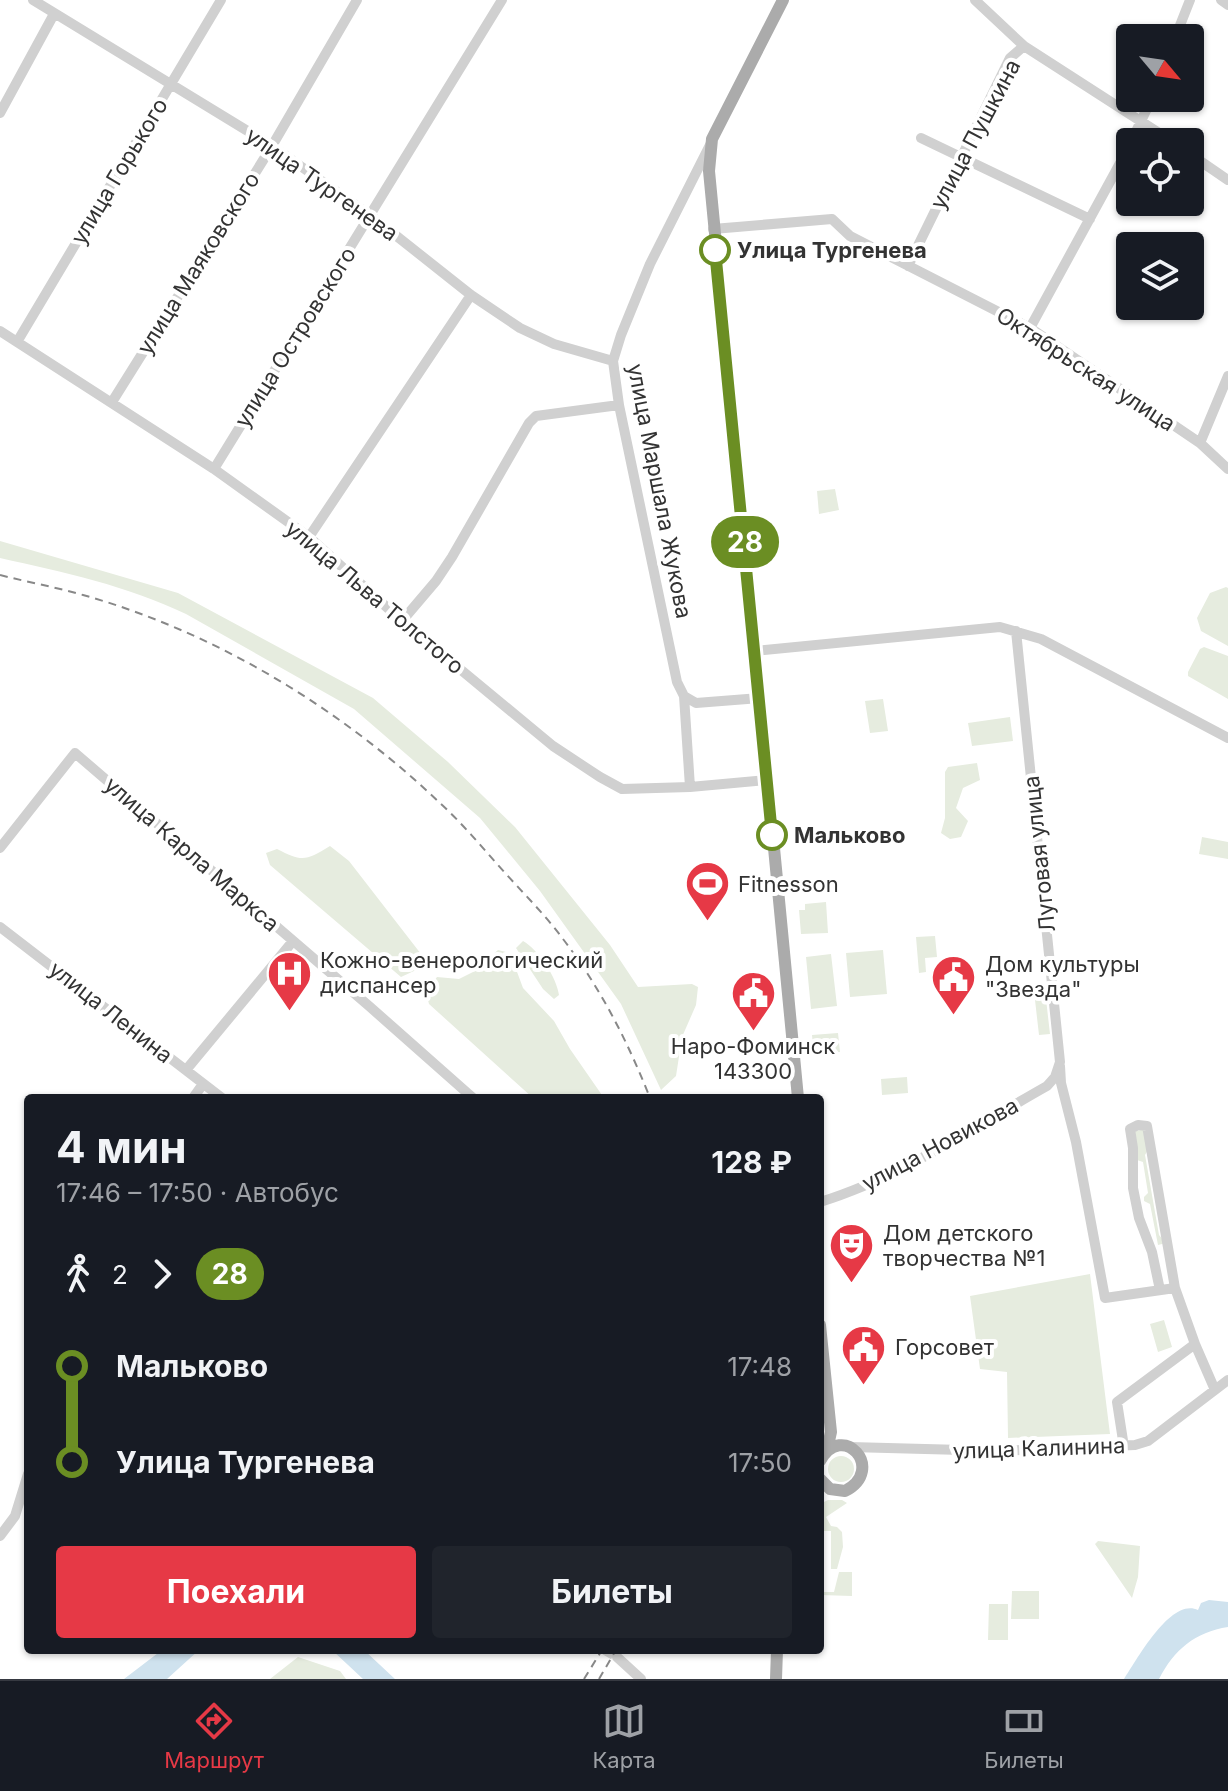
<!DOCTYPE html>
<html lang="ru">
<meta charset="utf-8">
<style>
body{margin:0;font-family:Inter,sans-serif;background:#20242c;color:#f1f3f6;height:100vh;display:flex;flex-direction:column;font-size:30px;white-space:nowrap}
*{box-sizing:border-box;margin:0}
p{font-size:26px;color:#9ea1a6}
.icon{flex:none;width:44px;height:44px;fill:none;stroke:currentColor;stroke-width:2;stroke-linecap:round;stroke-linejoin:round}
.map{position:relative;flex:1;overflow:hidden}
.sheet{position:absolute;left:24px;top:1094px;width:800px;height:560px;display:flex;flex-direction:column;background:#171b24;border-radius:8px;box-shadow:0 2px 6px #0004}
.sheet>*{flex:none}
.badge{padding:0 16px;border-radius:26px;font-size:28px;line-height:52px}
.needle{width:52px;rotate:119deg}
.tools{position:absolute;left:1116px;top:24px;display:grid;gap:16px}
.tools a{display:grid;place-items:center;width:88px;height:88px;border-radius:8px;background:#171b24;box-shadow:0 2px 6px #0004;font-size:40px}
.map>.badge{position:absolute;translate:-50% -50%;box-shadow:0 0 0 4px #fff}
.legs{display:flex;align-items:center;gap:12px;height:88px;padding:0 32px;font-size:26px}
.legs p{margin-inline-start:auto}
.overview{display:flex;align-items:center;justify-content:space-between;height:136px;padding:0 32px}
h1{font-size:44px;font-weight:700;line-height:60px}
.cta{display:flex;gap:16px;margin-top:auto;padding:16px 32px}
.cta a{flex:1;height:92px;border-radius:8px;background:#e63946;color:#fff;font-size:32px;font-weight:700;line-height:92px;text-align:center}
.cta a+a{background:#20242c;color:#f1f3f6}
ul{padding:0 32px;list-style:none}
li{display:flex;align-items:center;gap:28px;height:96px;font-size:30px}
li i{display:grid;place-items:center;width:12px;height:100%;margin:0 10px;background:currentColor}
li i::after{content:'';width:20px;height:20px;margin:-10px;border:6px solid;border-radius:50%;background:#171b24}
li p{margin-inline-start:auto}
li:first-child i{background:linear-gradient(#0000 50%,currentColor 0)}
li:last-child i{background:linear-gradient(currentColor 50%,#0000 0)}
.tab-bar{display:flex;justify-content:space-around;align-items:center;height:112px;border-top:2px solid #363941;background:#171b24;font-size:22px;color:#9ea1a6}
.tab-bar a{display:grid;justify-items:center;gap:4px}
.tab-bar .selected{color:#e63946}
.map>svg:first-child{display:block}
.green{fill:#e6ecdf}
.water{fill:#cfe2ee}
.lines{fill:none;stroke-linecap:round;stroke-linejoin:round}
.minor-tunnel{stroke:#d6d6d6;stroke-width:10;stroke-dasharray:10 5;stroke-linecap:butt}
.minor{stroke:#d0d0d0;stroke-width:10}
.major{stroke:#ababab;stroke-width:12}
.rail{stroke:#888;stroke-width:2;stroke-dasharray:8 6;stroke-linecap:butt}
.line-1-casing{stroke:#fff;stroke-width:18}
.line-1{stroke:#6b8e23;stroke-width:12}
.stop-1-dot{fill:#fff;stroke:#6b8e23;stroke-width:4}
.labels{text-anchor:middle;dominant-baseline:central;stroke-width:8;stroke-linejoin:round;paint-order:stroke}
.street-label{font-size:22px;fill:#333;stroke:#fff}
.stop-label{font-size:22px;font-weight:bold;fill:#333;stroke:#fff;text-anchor:start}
.poi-label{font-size:22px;fill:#333;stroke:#fff;text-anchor:start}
</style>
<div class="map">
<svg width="1228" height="1679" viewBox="0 0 1228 1679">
<rect width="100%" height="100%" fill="#fff"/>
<!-- green -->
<path class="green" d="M835 489 839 510 819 514 817 491Z
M0 541 178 593 373 698 448 762 515 827 610 945 638 987 692 984 698 987 696 1005 682 1037 676 1076 661 1090 621 1004 540 891 480 818 354 709 186 614C128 586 63 572 0 558Z
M1226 587 1228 588V646L1201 631 1197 618 1210 593Z
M1204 647 1228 656V699L1188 676V672L1200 649Z
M883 699 888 731 870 733 865 701Z
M1010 717 1013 741 972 746 968 723Z
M977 763 980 780 963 788 956 808 968 821 961 837 950 839 941 833 945 818V772L948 767Z
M1202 837 1228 842V859L1199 854Z
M330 846 349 861 421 954 414 971 401 977 270 865 266 853 277 849C302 862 306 861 330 846Z
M826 902 828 933 801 934 799 910H805V904Z
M935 936 937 957 925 958 926 972 919 973 916 937Z
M523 941C538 949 557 978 559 995L554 999 543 989 516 948Z
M498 950 510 953 523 988 554 1021 570 1049 604 1098H533L429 1004 426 992 437 977 459 979 475 971Z
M883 950 887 994 850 997 846 953Z
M831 954 837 1006 811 1009 806 957Z
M1046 999 1050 1034 1039 1035 1035 1000Z
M838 1033 840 1052 814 1055 812 1035Z
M907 1077 908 1093 882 1095 881 1079Z
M1144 1129 1149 1148 1145 1155 1159 1235 1166 1243 1158 1245 1150 1204 1144 1201V1197L1148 1193 1143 1162 1137 1160 1133 1135 1136 1131Z
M1090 1274 1110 1434 1008 1438 1007 1372 980 1369 970 1296Z
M1164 1320 1172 1347 1158 1352 1150 1324Z
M828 1469a13 13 0 1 1 26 0a13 13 0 1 1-26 0Z
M828 1500H842L847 1503 826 1517 831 1526 837 1527 842 1532 843 1547 837 1569H831V1531H820V1504Z
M1098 1541 1140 1546 1138 1577 1132 1598 1095 1544Z
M839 1572H852V1596L820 1595V1592H834Z
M1012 1591H1039V1619H1011Z
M989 1604H1008V1640H988Z
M298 1657 340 1671 346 1679H270Z"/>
<!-- water -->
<path class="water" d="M1209 1600 1228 1602V1627C1195 1632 1174 1650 1159 1679H1124C1138 1658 1171 1597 1198 1610L1201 1603Z
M162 1650H199L167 1679H124Z
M332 1650H364L395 1679H363Z"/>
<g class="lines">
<!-- minor-tunnel -->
<path class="minor-tunnel" d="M605 1650 617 1657"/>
<!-- minor -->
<path class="minor" d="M33 0 272 146 370 215 471 295 520 328 554 344 613 361
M975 0 1024 46 1173 142
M1221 0 1228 5
M1175 38 1190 0
M0 113 54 14
M921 138 1090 219
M1131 142 1152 98
M710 145 650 264 621 335 613 361 619 405 677 682 684 696 696 703 760 698
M1190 154 1228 180
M713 229 832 219 850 236 1030 328 1200 443 1228 469
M908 266 1010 58 1024 46
M1030 328 1130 145
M0 331 214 469 309 537 402 621 553 746 600 777 622 789 690 787 767 780
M17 342 221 0
M112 402 272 146 357 0
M1200 443 1228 376
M214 469 502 0
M309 537 471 295
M402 621 436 581 452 557 529 423 536 416 619 405
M755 651 1000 627 1041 639 1228 738
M684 696 690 787
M0 848 75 753 369 1006 473 1098
M0 927 222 1098
M1060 1066 1061 1083 1076 1142 1105 1298 1175 1288 1195 1344
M186 1070 293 941
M193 1098 203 1084
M820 1202C901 1177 974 1127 1047 1086L1055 1077 1060 1062 1016 631
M1160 1290 1152 1252 1139 1218 1133 1188V1148L1130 1129 1138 1125 1147 1126 1175 1288
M850 1447 1000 1451 1135 1445 1148 1441 1228 1380
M1124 1447 1117 1402 1195 1344 1215 1390
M0 1536 15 1516 28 1474
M617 1657 641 1679"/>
<!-- major -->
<path class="major" d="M783 0 712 139 709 171 798 1098
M820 1325 831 1432 827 1450
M820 1461C842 1420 887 1469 845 1491L830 1489 820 1479
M776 1679 777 1650"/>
<!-- rail -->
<path class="rail" d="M0 575C27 582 55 587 83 595 215 632 342 709 441 804 465 826 485 851 507 875 526 896 546 916 563 939 600 987 628 1042 650 1098
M584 1679 602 1650
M599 1679 616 1650"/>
</g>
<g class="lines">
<defs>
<path id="line-1" d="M715 250 772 835"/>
</defs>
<!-- line-1 casing -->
<use href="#line-1" class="line-1-casing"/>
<!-- line-1 -->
<use href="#line-1" class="line-1"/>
</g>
<!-- icons -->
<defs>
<symbol id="stadium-pin" viewBox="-11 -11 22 30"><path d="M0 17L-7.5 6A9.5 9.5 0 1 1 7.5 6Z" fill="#e63946" stroke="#fff"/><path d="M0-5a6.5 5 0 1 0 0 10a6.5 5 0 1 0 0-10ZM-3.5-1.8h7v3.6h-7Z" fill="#fff"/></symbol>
<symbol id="hospital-pin" viewBox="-11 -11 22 30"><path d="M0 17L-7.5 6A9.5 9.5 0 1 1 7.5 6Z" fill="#e63946" stroke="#fff"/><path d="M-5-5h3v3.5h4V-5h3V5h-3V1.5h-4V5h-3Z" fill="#fff"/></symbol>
<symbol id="civic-pin" viewBox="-11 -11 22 30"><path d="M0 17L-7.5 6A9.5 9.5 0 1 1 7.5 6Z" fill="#e63946" stroke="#fff"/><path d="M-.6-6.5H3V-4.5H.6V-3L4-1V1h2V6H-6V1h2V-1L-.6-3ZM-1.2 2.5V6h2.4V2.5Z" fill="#fff"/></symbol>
<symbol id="theatre-pin" viewBox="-11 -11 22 30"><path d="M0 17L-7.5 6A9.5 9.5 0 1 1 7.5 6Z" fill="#e63946" stroke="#fff"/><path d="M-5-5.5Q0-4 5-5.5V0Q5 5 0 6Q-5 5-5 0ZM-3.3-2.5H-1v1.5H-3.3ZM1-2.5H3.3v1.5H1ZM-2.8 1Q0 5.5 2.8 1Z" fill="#fff"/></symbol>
</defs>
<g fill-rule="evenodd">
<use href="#stadium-pin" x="682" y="858" width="51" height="69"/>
<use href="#hospital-pin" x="264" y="948" width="51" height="69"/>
<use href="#civic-pin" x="928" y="952" width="51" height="69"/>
<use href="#civic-pin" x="728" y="968" width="51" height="69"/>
<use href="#theatre-pin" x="826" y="1220" width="51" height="69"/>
<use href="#civic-pin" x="838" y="1322" width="51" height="69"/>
</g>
<!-- markers -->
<g class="stop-1-dot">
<circle cx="715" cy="250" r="14"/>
<circle cx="772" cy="835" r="14"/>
</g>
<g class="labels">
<!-- street labels -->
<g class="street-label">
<text transform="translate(975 134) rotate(-62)">улица Пушкина</text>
<text transform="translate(119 171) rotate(-59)">улица Горького</text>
<text transform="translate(322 184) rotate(35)">улица Тургенева</text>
<text transform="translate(198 263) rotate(-58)">улица Маяковского</text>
<text transform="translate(295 337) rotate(-58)">улица Островского</text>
<text transform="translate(1086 369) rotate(33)">Октябрьская улица</text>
<text transform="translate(660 491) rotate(79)">улица Маршала Жукова</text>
<text transform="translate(375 597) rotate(40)">улица Льва Толстого</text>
<text transform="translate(192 854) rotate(41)">улица Карла Маркса</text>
<text transform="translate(1039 854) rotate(-96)">Луговая улица</text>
<text transform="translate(111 1012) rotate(38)">улица Ленина</text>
<text transform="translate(940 1144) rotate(-28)">улица Новикова</text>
<text transform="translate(1039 1448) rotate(-2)">улица Калинина</text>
</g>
<!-- stop labels -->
<g class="stop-label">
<text x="737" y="250">Улица Тургенева</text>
<text x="794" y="835">Мальково</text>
</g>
<!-- poi labels -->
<g class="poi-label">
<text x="738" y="884">Fitnesson</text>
<text x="320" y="960">Кожно-венерологический<tspan x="320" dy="25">диспансер</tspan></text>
<text x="985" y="964">Дом культуры<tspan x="985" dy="25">"Звезда"</tspan></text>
<text x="753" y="1046" text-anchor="middle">Наро-Фоминск<tspan x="753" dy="25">143300</tspan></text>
<text x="883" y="1233">Дом детского<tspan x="883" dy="25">творчества №1</tspan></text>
<text x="895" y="1347">Горсовет</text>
</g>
</g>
</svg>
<div class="tools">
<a><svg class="needle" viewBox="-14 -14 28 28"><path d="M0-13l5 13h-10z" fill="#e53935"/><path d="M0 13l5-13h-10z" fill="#9ea1a6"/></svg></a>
<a><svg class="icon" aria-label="locate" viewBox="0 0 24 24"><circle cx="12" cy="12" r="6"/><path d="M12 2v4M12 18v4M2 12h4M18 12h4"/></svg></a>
<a><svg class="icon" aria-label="layers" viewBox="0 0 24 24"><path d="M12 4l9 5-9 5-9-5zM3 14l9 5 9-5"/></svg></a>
</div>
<b class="badge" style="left:745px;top:542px;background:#6b8e23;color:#fff">28</b>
<section class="sheet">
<div class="overview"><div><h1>4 мин</h1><p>17:46 – 17:50 · Автобус</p></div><b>128 ₽</b></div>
<div class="legs"><svg class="icon" aria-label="walk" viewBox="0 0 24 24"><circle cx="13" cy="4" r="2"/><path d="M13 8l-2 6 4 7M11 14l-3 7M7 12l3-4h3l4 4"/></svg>2<svg class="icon" aria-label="forward" viewBox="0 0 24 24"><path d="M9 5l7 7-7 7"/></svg><b class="badge" style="background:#6b8e23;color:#fff">28</b></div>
<ul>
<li><i style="color:#6b8e23"></i><b>Мальково</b><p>17:48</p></li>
<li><i style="color:#6b8e23"></i><b>Улица Тургенева</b><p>17:50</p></li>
</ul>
<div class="cta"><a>Поехали</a><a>Билеты</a></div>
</section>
</div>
<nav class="tab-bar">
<a class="selected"><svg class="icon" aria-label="directions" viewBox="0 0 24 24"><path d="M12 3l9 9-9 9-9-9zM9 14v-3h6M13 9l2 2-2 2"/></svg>Маршрут</a>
<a><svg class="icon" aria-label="map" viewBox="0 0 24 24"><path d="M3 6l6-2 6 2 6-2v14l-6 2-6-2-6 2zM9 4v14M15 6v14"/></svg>Карта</a>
<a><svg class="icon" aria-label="tickets" viewBox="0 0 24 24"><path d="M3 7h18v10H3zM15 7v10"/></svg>Билеты</a>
</nav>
